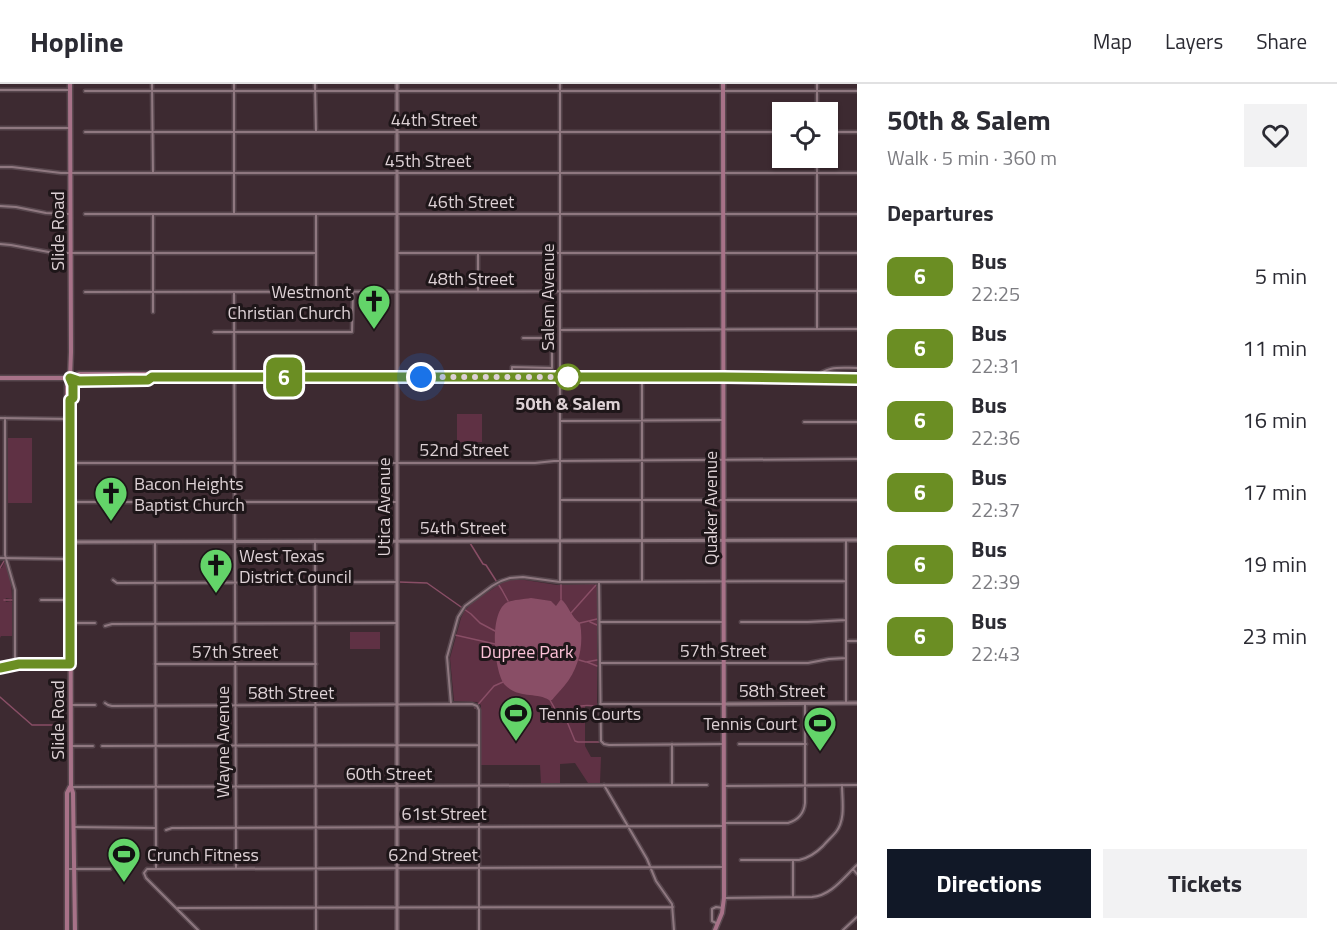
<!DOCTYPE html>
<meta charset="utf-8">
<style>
body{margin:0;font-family:"Titillium Web",sans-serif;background:#f2f2f3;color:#2b2b33;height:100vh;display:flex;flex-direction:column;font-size:22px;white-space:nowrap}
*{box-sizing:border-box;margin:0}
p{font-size:20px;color:#7c7c81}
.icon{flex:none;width:33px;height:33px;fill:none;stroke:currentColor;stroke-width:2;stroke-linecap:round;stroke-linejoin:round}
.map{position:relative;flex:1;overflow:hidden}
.drawer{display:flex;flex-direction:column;background:#fff;width:480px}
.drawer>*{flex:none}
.badge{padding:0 12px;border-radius:9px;font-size:21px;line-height:39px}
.fabs{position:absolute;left:772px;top:18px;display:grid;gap:12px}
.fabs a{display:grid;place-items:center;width:66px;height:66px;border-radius:0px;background:#fff;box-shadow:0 2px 4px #0004;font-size:30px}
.you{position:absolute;width:30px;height:30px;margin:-15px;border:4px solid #fff;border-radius:50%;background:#1a73e8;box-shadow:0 0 0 9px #1a73e833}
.map>.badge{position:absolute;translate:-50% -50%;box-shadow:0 0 0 3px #fff}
h2{padding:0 30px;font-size:22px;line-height:54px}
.round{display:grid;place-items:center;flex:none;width:63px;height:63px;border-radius:0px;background:#f2f2f3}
.summary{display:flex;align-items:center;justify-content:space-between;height:102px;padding:0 30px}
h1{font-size:28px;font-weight:700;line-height:45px}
.button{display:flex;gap:12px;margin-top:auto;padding:12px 30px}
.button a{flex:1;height:69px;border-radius:0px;background:#111827;color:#fff;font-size:24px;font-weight:700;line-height:69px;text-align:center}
.button a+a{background:#f2f2f3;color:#2b2b33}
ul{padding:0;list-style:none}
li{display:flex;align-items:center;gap:18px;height:72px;padding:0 30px}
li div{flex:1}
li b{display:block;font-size:22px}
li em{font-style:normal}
li .badge{min-width:66px;font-weight:700;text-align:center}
header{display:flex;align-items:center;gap:36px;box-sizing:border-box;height:84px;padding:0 30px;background:#fff;border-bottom:2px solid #e1e1e2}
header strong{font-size:28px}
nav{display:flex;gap:33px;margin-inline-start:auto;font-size:21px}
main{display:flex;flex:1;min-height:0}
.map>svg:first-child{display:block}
.green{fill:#5f3144}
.water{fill:#894e66}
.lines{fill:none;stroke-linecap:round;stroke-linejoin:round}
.stream{stroke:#894e66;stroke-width:1.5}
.minor-casing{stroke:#58474e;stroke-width:5}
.tertiary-casing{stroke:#58474e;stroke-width:6}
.secondary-casing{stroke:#58474e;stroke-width:7}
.minor{stroke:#8f7880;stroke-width:2}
.tertiary{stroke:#8f7880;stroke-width:3}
.secondary{stroke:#a77288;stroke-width:4}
.line-casing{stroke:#fff;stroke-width:14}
.line{stroke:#6b8e23;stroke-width:9}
.walk{stroke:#ddd1d5;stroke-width:6;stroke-dasharray:0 10.8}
.stop-dot{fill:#fff;stroke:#6b8e23;stroke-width:3}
.labels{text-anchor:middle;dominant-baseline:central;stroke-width:6;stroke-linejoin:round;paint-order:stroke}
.street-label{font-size:18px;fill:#ddd1d5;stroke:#1e1619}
.poi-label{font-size:18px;fill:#ddd1d5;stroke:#1e1619;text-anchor:start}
.stop-label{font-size:18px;font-weight:bold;fill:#ddd1d5;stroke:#1e1619}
.park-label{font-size:18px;fill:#fbc2d7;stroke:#1e1619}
</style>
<header>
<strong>Hopline</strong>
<nav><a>Map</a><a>Layers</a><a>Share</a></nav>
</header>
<main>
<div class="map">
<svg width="857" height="846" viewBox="0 0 857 846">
<rect width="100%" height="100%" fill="#3d2a31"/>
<!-- green -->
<path class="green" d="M457 330H482V358H457Z
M8 354H32V419H8Z
M4 479H6L11 496 12 514 11 515 6 514 5 516 6 518 11 517 12 518V552H1L0 554V484H2Z
M509 496H525L557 501 594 500 597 503V621L585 622V662L591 673H601L600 699H588L575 679 560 680V699L541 700 540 681H481V621L477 618 454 617 450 574 461 534 465 526 473 518 503 498Z
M350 548H380V565H350Z"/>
<!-- water -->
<path class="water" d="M531 514 551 517 556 522 561 515C569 522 571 533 580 539 584 561 579 584 565 601 561 606 556 611 552 616H549C538 608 519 615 505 601 494 589 488 526 508 518 513 516 524 515 531 514Z"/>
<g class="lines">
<!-- stream -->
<path class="stream" d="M470 459 483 480 486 481 502 506 508 517
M0 484 4 477
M399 498 427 499 471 530 480 539 495 547
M561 500V515
M4 516H12
M571 529 596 501
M590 538 597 541
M580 539 597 535
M455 551 495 560
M579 576 586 578 597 576
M587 578 597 582
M0 613 32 641H65
M550 616 555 625 566 635 575 657 578 658H599
M475 624 494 602 503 598
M563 632C573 631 573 625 581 622 586 621 593 622 598 622"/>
<defs>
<path id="minor" d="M152 0 153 89
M315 0 316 48
M560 0V498
M817 0V28
M0 6H70
M85 7H857
M0 44H70
M85 48H783
M828 48H857
M817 74V245
M0 83H12L61 89H857
M0 122 16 123 46 129 71 130
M234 129V0
M85 130H857
M153 130V228
M316 130V208
M0 160 11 161 54 169H316
M398 169H857
M478 169V207
M85 208 857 207
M234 208 236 784
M560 246 857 245
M214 248H352L353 208
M523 254H552
M512 292V283L552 284V224
M815 294C827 281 841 284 857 284
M0 334 70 335
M5 334V471L15 506V581
M561 337 723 336
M804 338H857
M71 379H535L554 377 857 375
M560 416H857
M70 418H396
M315 457 316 846
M155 458 156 784
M0 474 70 475
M113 496 117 499 397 498
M642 497V293
M599 498 601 657 604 660 609 661 723 660
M41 516H70
M600 538H723
M741 538H808L846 536
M71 539H95
M105 542 112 540 397 539
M846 557H857
M600 579H808L829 575 846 574
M155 580H316
M846 618V456
M105 619 108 621 112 622 472 620 477 622 479 626V846
M451 620 447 573 458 533 465 522 492 502 501 497 510 494 523 493 560 498 846 497
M600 620H723
M71 621H95
M672 660V701
M739 660H806
M72 662H93
M102 662 479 661
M604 701 647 775 656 797 672 820 674 846
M725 702 857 701
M71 703 707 701
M724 739H788C798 736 804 730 805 719V620
M74 743 155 744
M166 746 172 744 724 742
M741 776H799C809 774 816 769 823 762 827 757 832 753 836 748 846 735 842 716 842 701
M68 785H110
M853 785 857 790
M793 812V776
M725 814 812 813C831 812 844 793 857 781
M178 824 673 823
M718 840 712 837V825L716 823 723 824
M198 846 146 794 144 789 147 785 724 783
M843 846 857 833"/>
<path id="tertiary" d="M397 0V846
M70 458 857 456
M0 584 15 581 70 580
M724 620 857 619"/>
<path id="secondary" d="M0 294H70L79 297 149 296 152 293H723L857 295
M70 294 73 301V313L70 317V335L71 703 73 709 75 846
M71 294 79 290H148L152 293
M70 317 67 313V301L70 294 71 268 70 0
M67 846V709L70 703
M715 846 722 829 724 814 723 0"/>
</defs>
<!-- minor casing -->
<use href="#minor" class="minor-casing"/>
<!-- tertiary casing -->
<use href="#tertiary" class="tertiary-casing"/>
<!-- secondary casing -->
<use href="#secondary" class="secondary-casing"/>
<!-- minor -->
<use href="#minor" class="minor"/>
<!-- tertiary -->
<use href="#tertiary" class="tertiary"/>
<!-- secondary -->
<use href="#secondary" class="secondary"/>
</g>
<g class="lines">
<defs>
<path id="line" d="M0 584 19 580H70V316L73 314V301L70 294 79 297 148 296 152 293H723L857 295"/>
</defs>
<!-- line casing -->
<use href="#line" class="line-casing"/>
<!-- line -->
<use href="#line" class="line"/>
<!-- walk -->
<path class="walk" d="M421 293H568"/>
</g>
<!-- icons -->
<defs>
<symbol id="church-pin" viewBox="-11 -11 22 30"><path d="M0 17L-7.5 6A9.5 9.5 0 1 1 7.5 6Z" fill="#63d469" stroke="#1e1619"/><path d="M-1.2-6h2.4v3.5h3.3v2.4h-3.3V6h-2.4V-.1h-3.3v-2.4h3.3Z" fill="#111"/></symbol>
<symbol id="stadium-pin" viewBox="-11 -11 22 30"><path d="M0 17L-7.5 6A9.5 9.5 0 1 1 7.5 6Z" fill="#63d469" stroke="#1e1619"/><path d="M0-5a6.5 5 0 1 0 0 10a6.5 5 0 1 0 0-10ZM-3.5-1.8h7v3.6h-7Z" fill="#111"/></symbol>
</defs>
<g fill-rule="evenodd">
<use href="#church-pin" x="355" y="198" width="38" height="52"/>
<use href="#church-pin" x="92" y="390" width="38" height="52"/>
<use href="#church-pin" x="197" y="462" width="38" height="52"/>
<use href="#stadium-pin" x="497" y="610" width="38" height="52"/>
<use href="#stadium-pin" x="801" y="620" width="38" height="52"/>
<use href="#stadium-pin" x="105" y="751" width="38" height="52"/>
</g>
<!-- markers -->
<circle class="stop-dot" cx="568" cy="293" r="12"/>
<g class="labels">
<!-- street labels -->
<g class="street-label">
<text x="434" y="35">44th Street</text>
<text x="428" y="76">45th Street</text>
<text x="471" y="117">46th Street</text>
<text transform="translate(57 147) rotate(-90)">Slide Road</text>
<text x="471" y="194">48th Street</text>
<text transform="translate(547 213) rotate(-90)">Salem Avenue</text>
<text x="464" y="365">52nd Street</text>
<text transform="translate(383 423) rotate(-90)">Utica Avenue</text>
<text transform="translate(710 424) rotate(-90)">Quaker Avenue</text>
<text x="463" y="443">54th Street</text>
<text x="723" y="566">57th Street</text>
<text x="235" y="567">57th Street</text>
<text x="782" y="606">58th Street</text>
<text x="291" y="608">58th Street</text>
<text transform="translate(57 636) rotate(-90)">Slide Road</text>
<text transform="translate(222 658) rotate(-90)">Wayne Avenue</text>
<text x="389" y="689">60th Street</text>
<text x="444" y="729">61st Street</text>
<text x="433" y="770">62nd Street</text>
</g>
<!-- poi labels -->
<g class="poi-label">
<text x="351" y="207" text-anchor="end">Westmont<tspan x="351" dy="21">Christian Church</tspan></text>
<text x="134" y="399">Bacon Heights<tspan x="134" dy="21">Baptist Church</tspan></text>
<text x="239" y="471">West Texas<tspan x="239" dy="21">District Council</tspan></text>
<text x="539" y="629">Tennis Courts</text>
<text x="797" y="639" text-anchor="end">Tennis Court</text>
<text x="147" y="770">Crunch Fitness</text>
</g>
<!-- stop labels -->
<g class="stop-label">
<text x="568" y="319">50th &amp; Salem</text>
</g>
<!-- park labels -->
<g class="park-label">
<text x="527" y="567">Dupree Park</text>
</g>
</g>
</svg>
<div class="fabs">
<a><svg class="icon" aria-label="locate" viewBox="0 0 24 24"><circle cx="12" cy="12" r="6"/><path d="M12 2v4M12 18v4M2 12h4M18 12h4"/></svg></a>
</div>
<div class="you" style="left:421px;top:293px"></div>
<b class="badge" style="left:284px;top:293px;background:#6b8e23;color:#fff">6</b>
</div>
<section class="drawer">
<div class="summary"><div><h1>50th &amp; Salem</h1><p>Walk · 5 min · 360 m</p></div><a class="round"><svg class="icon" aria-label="heart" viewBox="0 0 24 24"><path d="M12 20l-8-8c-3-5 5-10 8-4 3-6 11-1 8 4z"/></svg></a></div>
<h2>Departures</h2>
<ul>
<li><span class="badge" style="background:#6b8e23;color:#fff">6</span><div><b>Bus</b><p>22:25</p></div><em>5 min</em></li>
<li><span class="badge" style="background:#6b8e23;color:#fff">6</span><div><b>Bus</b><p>22:31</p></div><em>11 min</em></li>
<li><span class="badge" style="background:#6b8e23;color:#fff">6</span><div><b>Bus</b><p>22:36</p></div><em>16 min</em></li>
<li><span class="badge" style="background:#6b8e23;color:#fff">6</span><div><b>Bus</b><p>22:37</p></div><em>17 min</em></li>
<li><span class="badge" style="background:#6b8e23;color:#fff">6</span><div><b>Bus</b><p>22:39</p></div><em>19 min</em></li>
<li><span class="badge" style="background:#6b8e23;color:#fff">6</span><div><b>Bus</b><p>22:43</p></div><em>23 min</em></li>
</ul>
<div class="button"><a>Directions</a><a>Tickets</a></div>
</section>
</main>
